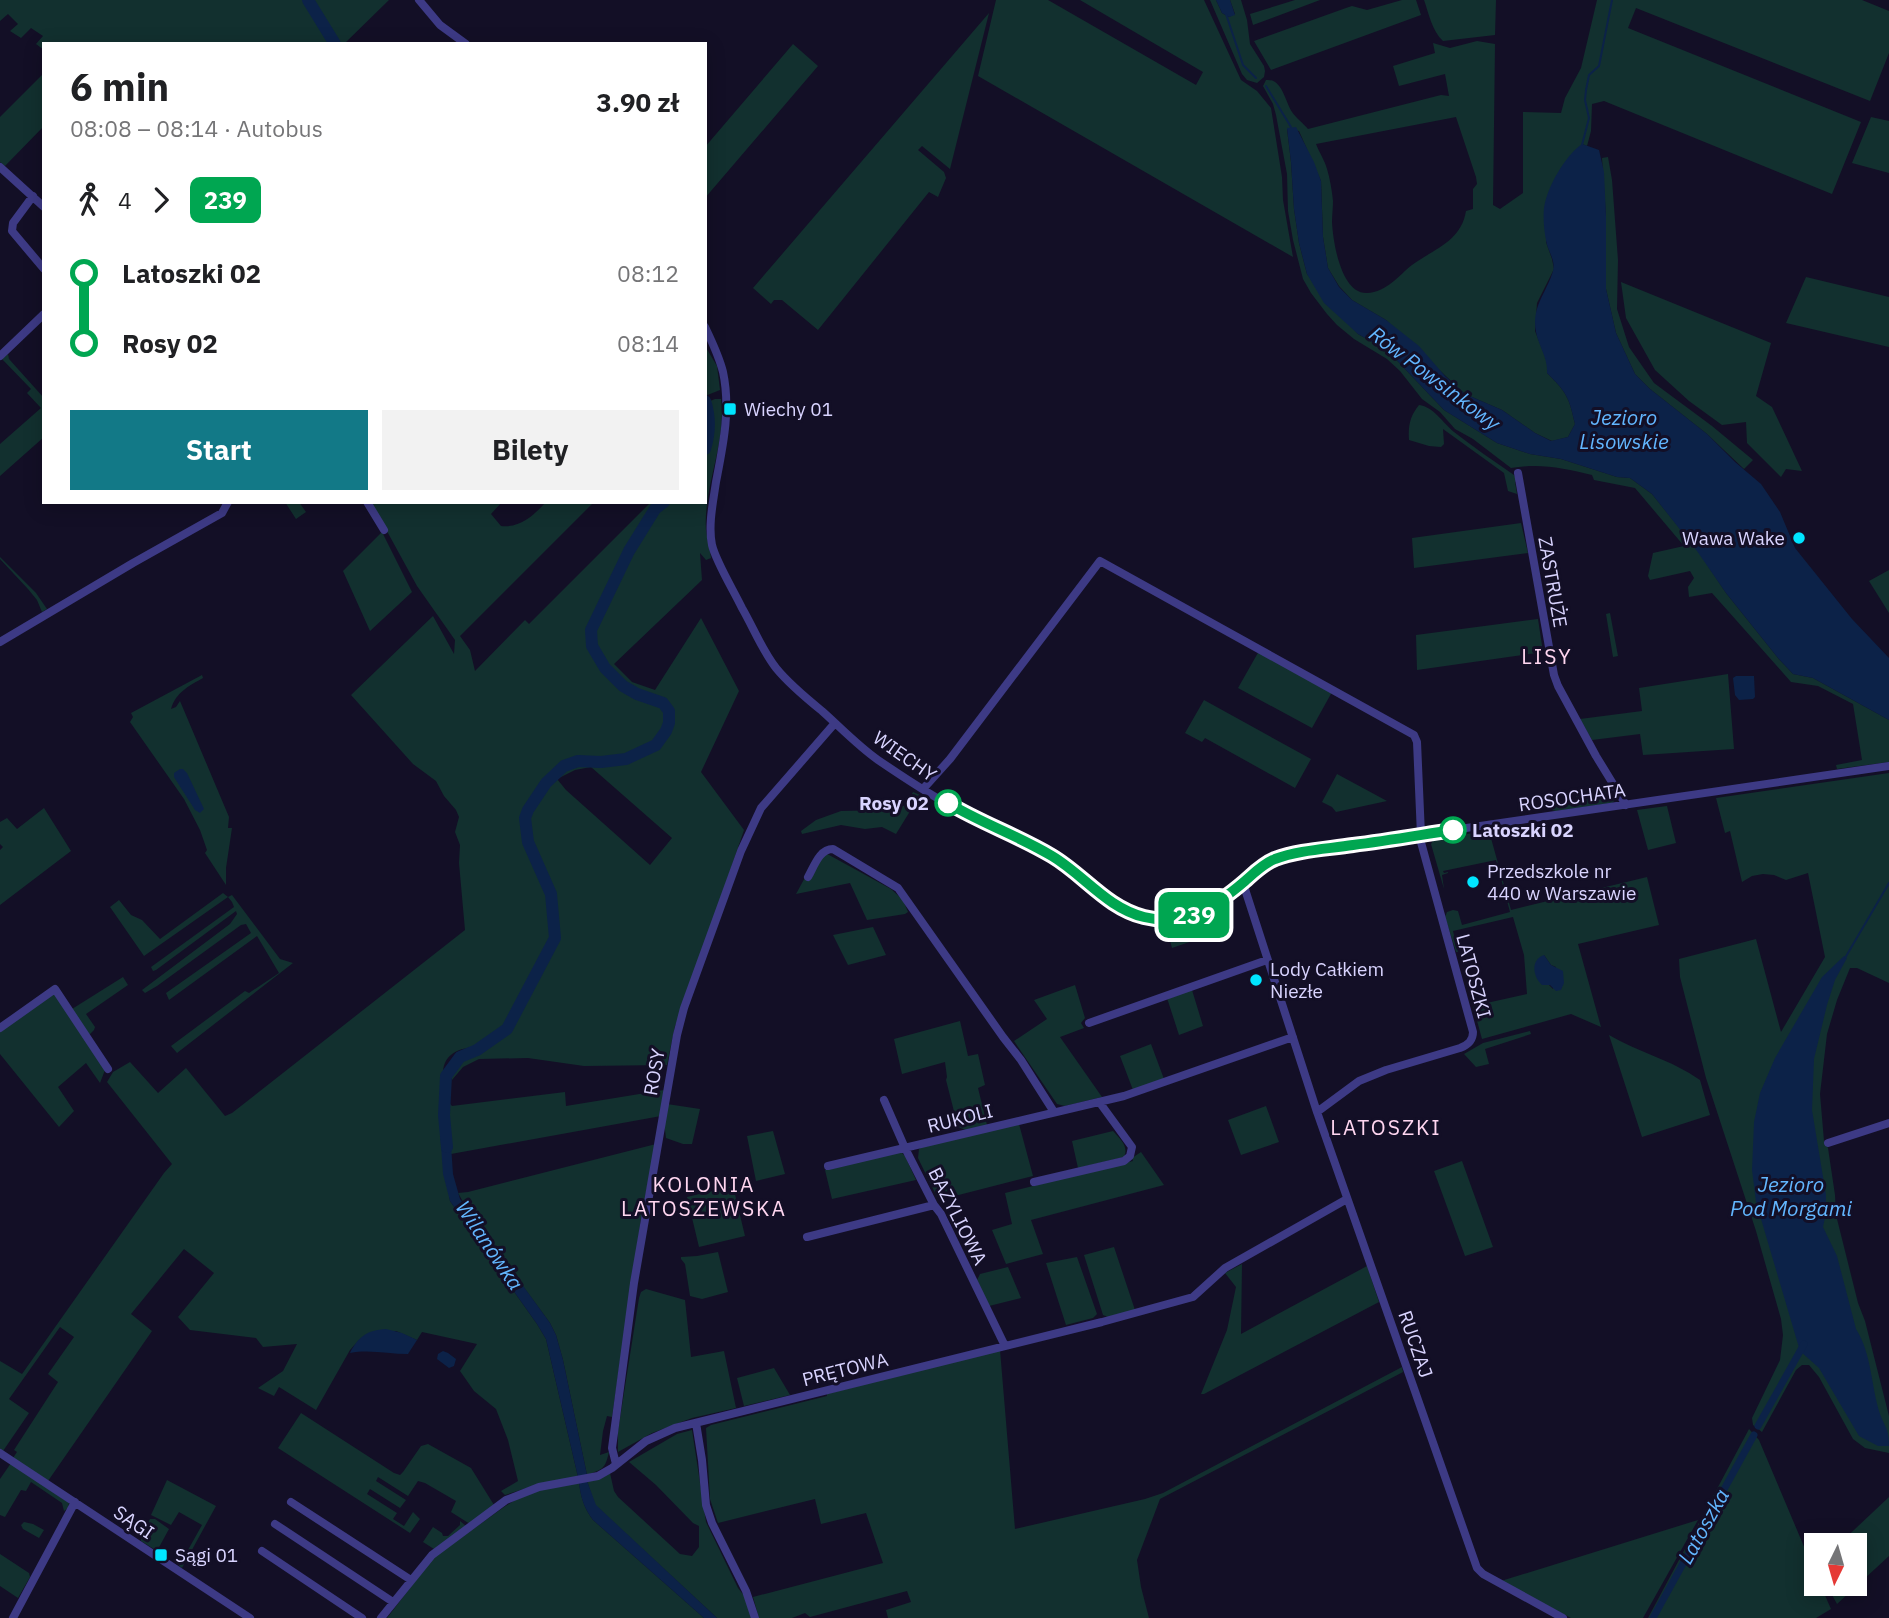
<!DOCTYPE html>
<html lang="pl">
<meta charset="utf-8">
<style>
body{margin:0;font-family:"IBM Plex Sans",sans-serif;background:#f2f2f2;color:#202124;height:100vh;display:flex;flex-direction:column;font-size:26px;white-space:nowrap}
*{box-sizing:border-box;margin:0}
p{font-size:23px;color:#757577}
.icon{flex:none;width:38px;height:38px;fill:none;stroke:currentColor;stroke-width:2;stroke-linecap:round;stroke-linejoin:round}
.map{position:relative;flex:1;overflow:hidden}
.drawer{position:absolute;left:42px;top:42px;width:665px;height:462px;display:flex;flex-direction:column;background:#fff;border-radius:0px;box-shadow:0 4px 18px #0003}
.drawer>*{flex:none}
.badge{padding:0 14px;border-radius:10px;font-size:24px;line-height:46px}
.needle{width:46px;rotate:185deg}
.controls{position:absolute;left:1804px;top:1533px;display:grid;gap:14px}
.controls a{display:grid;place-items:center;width:63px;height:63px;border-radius:0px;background:#fff;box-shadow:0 4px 18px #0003;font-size:35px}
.map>.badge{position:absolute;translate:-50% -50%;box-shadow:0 0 0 4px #fff}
.legs{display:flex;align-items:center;gap:10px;height:77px;padding:0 28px;font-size:23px}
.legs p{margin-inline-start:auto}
.overview{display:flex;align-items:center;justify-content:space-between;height:119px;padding:0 28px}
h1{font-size:38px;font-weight:800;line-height:52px}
.button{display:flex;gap:14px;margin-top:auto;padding:14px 28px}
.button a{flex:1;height:80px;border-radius:0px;background:#127987;color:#fff;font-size:28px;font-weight:800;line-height:80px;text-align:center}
.button a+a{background:#f2f2f2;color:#202124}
ul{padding:0 28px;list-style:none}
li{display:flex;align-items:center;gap:24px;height:70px;font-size:26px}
li i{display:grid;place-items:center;width:10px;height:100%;margin:0 9px;background:currentColor}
li i::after{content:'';width:18px;height:18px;margin:-9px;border:5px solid;border-radius:50%;background:#fff}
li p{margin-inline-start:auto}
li:first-child i{background:linear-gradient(#0000 50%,currentColor 0)}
li:last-child i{background:linear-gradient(currentColor 50%,#0000 0)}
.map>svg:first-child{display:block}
.green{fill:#12302f;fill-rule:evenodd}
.water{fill:#0c2248}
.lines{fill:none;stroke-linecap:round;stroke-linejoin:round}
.stream{stroke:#0c2248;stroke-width:2}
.canal{stroke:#0c2248;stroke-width:7}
.river{stroke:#0c2248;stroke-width:12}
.minor{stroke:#3d3a85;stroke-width:8}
.line-1-casing{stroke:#fff;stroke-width:16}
.line-1{stroke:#00a651;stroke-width:10}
.poi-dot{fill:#00e5ff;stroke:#130f26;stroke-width:2.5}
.stop-1-dot{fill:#fff;stroke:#00a651;stroke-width:3.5}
.labels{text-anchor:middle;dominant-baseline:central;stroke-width:6;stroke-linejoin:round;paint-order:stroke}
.poi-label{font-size:19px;fill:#d9d4ff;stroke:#130f26;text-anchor:start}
.street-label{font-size:19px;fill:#d9d4ff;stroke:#130f26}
.stop-label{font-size:19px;font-weight:bold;fill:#d9d4ff;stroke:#130f26;text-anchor:end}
.water-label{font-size:21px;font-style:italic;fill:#62b6ff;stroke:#130f26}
.neighbourhood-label{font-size:21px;letter-spacing:2px;fill:#ffd6f0;stroke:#130f26}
</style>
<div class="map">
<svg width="1889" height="1618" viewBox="0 0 1889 1618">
<rect width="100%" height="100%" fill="#130f26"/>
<!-- green -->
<path class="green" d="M0 0H389L344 44H44V50L36 44 43 36 31 28 21 38 10 31 18 24 8 14 0 21Z
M996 0H1048L1196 85 1203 72 1080 0H1204L1241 80 1257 91 1271 108 1282 177 1283 200 1293 257 978 76Z
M1210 0H1216L1222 13 1229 17 1235 14 1230 0H1241L1247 20 1250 44 1264 66 1265 71 1264 77 1257 83 1247 80 1242 74Z
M1295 0H1320L1253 25 1250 14Z
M1402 0H1416L1421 15 1271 70 1254 41 1346 8 1352 6 1367 10Z
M1424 0H1496L1495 35 1443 41C1432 31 1429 14 1424 0Z
M1597 0H1862L1889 11V53L1870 101 1636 8 1628 28 1861 122 1832 194 1604 101 1592 104 1591 131 1587 146 1582 144 1546 242 1552 259 1554 269 1537 303 1535 331 1548 364 1547 373C1567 393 1569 397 1575 424L1568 437 1552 441 1535 433 1502 410 1465 394 1386 320 1352 300 1339 286 1328 268 1323 237 1321 181 1299 131 1287 129 1291 162 1294 209 1299 243 1307 274 1358 334 1388 351 1444 410 1497 443 1530 454 1561 459 1617 477 1630 478 1652 494 1698 551 1726 593 1778 658 1793 674 1813 678 1889 720V762L1837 769 1836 765 1862 760 1853 704 1818 686 1791 682 1712 593 1689 597 1688 587 1694 578 1690 571 1650 580 1648 576 1653 553 1684 546 1635 488 1594 480 1592 475C1564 468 1540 463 1511 468L1473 439 1455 429 1440 412 1422 399 1400 371 1387 359 1354 339 1337 325 1327 314 1311 293 1303 279 1293 240 1288 211 1287 174 1276 115 1273 104 1263 86 1266 80C1282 78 1285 101 1292 112 1296 118 1303 123 1308 129L1441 95 1449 96 1445 74 1399 86 1393 66 1435 53 1433 43 1450 48 1477 41 1495 44 1493 205 1500 209 1523 193V112L1561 113 1565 98 1581 68ZM1456 117 1476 177 1477 184 1473 189V209L1466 211C1461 241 1436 248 1412 265 1398 276 1387 292 1367 293 1341 294 1333 242 1332 222 1332 215 1333 208 1333 201 1332 191 1330 179 1327 169 1325 161 1319 152 1316 144Z
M989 13 950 169 922 146 918 150 944 172 946 178 938 197 929 192 818 330 782 300H774L771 304 753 288Z
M793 44 818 66 705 198V147Z
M44 73V126L5 166 0 162V117Z
M1871 117 1889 121V173L1852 163Z
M1608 157 1612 180 1618 260 1617 309 1629 347 1654 383 1712 426 1753 460 1744 469 1707 434 1650 389 1635 374 1616 333 1606 289V216L1602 158Z
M1806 277 1889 297V347L1786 323Z
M1621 282 1771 343 1756 396 1772 407 1802 471 1786 469 1781 477 1747 443 1746 422 1722 425 1689 401 1655 370 1626 318Z
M705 346 717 366 720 390 705 396Z
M8 354 9 359 44 398V437L0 476V444L41 408 27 393 31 389 2 359Z
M715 399H721C727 443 703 486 706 530 707 539 710 549 711 558L706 560 700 553 702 580 614 664 632 682 655 690 701 618 739 691 701 772 744 830 692 982 675 1026 667 1065 584 1066 528 1058 479 1059 463 1067 452 1080 451 1074 458 1063 486 1046C458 1047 438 1053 444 1085 446 1094 446 1100 452 1106L565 1092 566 1106 664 1090 661 1116 451 1154 450 1131 440 1132 450 1201 537 1324 546 1339 578 1477 539 1484 505 1495 501 1491 518 1481 508 1440 496 1409 474 1391 460 1371 477 1344 422 1332 417 1340 396 1331 360 1339 350 1350 316 1410 279 1387 274 1396 258 1388 283 1371 297 1344 263 1347 256 1338 190 1330 178 1317 214 1273 184 1249 131 1314 152 1331 48 1481 13 1458 17 1452 14 1450 58 1382 48 1374 74 1337 60 1327 9 1399 29 1413 3 1451 0 1449V1361L22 1374 164 1173 172 1164 107 1082 113 1072 130 1062 158 1093 186 1068 225 1116 232 1113 465 930 459 863 460 845 455 832 459 817 456 810 444 796 436 781 413 764 351 695 433 616 454 654 455 640 417 586 371 502H502L491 514 501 526C521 528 534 515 546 502H594L460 636 470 650 475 671 525 620 529 624 651 502H705V403ZM591 767 672 838 650 865 566 790 557 779 575 770Z
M1419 405C1434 407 1443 423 1454 432 1473 447 1494 461 1514 475L1517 481 1515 482 1517 494 1508 491 1504 473 1443 429 1444 444 1441 447 1429 446 1409 440C1408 426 1410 416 1419 405Z
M285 502H299L306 512 296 519Z
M1521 523 1528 553 1414 568 1412 538Z
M382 532 412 592 370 631 343 571Z
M0 557 36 593 47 609 42 612 37 600 28 589 0 559Z
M1889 570V613L1869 581Z
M1610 613 1618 656 1613 657 1606 614Z
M1538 619 1543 652 1417 670 1416 635Z
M1259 651 1332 692 1312 728 1238 688Z
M1728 674 1734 749 1643 755 1640 734 1592 740 1580 719 1642 711 1639 688Z
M202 675 203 678C189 686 176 692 171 709L176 707 180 701 229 817 228 828H232L226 868V885L205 853 207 850 200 830 184 799 130 722 133 717 131 713Z
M1204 700 1311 759 1295 788 1205 738 1202 742 1185 733Z
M1889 773V983L1857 968H1850L1837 1000 1827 1034 1820 1094 1824 1141 1828 1148 1835 1195 1836 1215 1858 1303 1865 1321 1889 1416V1453L1865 1448 1853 1439 1819 1377 1809 1365H1802L1796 1370 1762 1432 1753 1425 1752 1418 1780 1360 1783 1335 1781 1319 1756 1231 1706 1078 1680 977 1679 959 1756 939 1781 1032 1825 957 1808 873 1786 880 1774 875 1763 874 1752 876 1742 882 1730 831 1725 833 1716 798Z
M1337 774 1387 801 1336 812 1332 807 1322 802Z
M1612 785 1619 796 1612 803 1556 811 1547 809 1541 805 1576 800V794Z
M913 792 920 795 896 834 882 827 865 829 841 825 802 834 801 831 816 820 841 811 890 810 906 805Z
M1667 806 1676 843 1648 850 1637 810Z
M44 808 71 851 0 905V850L3 847 0 844V822L7 818 17 829Z
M1489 831 1511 910 1647 877 1659 925 1578 944 1601 1027 1571 1014 1482 1039 1473 1006 1527 994 1524 955 1513 917 1453 931 1458 952H1456L1445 917 1447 912 1453 910 1458 911 1462 925 1510 912 1496 860 1443 871 1444 873 1448 872V873L1442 875 1444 889 1431 844 1434 839 1453 836 1454 838 1460 837V835ZM1544 955 1551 965 1556 967 1553 989 1548 984Z
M820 850 891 889 903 900 908 912 905 914 867 920 850 883 796 894Z
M223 893 228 897 232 895 280 959 293 963 177 1053 171 1046 245 991 249 993 279 973 257 936 169 1000 166 993 251 933 246 924 241 925 157 986 145 993 142 990 230 924 237 914 236 911 156 970 153 971 151 967 234 907 232 902 228 897 144 956 110 907 119 900 131 915 142 920 160 939Z
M1219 912 1227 929 1172 948 1166 925 1186 922Z
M873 927 886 955 848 965 833 935Z
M123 977 128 985 86 1014 95 1027 94 1030 89 1035 72 1009Z
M1075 985 1085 1018 1081 1023 1084 1028 1060 1037 1102 1097 1065 1106 1057 1104 1014 1041 1047 1019 1034 1000Z
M1192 990 1203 1026 1179 1035 1167 998Z
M55 992 105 1070 100 1083 86 1063 58 1087 74 1111 59 1127 0 1054V1031Z
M960 1021 968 1056 978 1054 985 1085 978 1088 987 1125 966 1130 958 1127 946 1080 947 1077 945 1062 902 1074 894 1039Z
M1530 1031 1531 1034 1485 1049 1489 1064 1476 1067 1464 1054 1483 1043Z
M1609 1035C1638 1052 1672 1060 1700 1080L1710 1115 1642 1137Z
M1151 1044 1164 1079 1133 1090 1120 1056Z
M667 1104 700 1109 692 1144H683L666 1138 664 1122Z
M1266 1106 1279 1142 1241 1155 1228 1120Z
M1019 1124 1033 1176 943 1199 937 1197 918 1158 919 1149 924 1146Z
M773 1131 785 1174 756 1181 747 1136Z
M1113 1131C1120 1139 1129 1146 1124 1157L1078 1168 1072 1141Z
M656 1144 642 1212 612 1417 607 1416 603 1431 600 1455 609 1452C605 1469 603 1469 587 1475L563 1360 556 1335 550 1323 470 1214 458 1193 468 1192Z
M901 1152 905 1156 916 1180 832 1199 825 1170Z
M1141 1152 1164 1185 1031 1220 1043 1254 1006 1264 992 1230 1012 1224 1005 1193 1133 1161 1132 1158Z
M1462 1161 1493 1247 1465 1256 1434 1171Z
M733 1186 745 1236 699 1247 687 1197Z
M1114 1247 1135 1310 1108 1317 1103 1315 1084 1255Z
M718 1252 728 1292 702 1299 690 1296 685 1264 681 1259V1257L697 1256Z
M1077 1257 1097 1314 1093 1318 1066 1325 1046 1263Z
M1242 1264 1241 1334 1367 1266 1379 1302 1204 1394H1201L1227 1330 1236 1287 1225 1273Z
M1008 1267 1021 1298 989 1306 977 1280 980 1274Z
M646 1289 685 1300 691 1357 724 1351 736 1408 692 1418 652 1433 618 1452V1431L639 1298 641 1292Z
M1000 1350 1015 1529 1145 1499 1163 1493 1402 1367 1403 1372 1160 1499 1137 1560 1141 1587 1149 1618H888L886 1610 911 1602 907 1591 810 1617 805 1613 792 1618H759L753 1597 883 1563 866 1513 821 1524 815 1499 718 1523 710 1499 706 1428 711 1425 827 1396V1394Z
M774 1368 790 1395 744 1406 737 1378Z
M301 1413 394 1473 400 1475 403 1472 421 1446 428 1444 471 1468 494 1505 470 1524 451 1512 456 1501 425 1483 418 1481 408 1496 378 1477 376 1481 406 1500 400 1508 370 1489 367 1494 397 1513 393 1519 404 1526 413 1512 420 1519 410 1533 278 1448Z
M1749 1429 1759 1440 1816 1575V1584H1820L1831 1609 1816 1618H1648Z
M692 1430 706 1522 738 1588 746 1598 752 1618H717L595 1505 587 1481 610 1473 614 1491 618 1497 680 1554 692 1556 699 1547V1526L693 1523 656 1485 629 1462 677 1434Z
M11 1463 69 1503 68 1508 64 1511 62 1503 31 1482 26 1491 21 1490 5 1517 0 1515V1479Z
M167 1480 216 1506 182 1568 179 1566 202 1525 179 1512 171 1525 151 1515Z
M579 1483C581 1497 584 1508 593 1520L704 1618H387L433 1558 504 1507 522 1496 543 1488Z
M1889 1497V1556L1837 1604 1826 1584H1855V1545H1838Z
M150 1519H155L169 1529 157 1551 141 1541V1536Z
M1698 1520 1643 1618H1571L1501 1581Z
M460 1521 466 1526 434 1549 423 1542 433 1527 442 1533 443 1536H448L460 1525Z
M24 1522 33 1524 44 1530 39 1538 23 1529 21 1525Z
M0 1554 29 1573 30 1577 18 1598 0 1586Z"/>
<!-- water -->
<path class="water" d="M1216 0H1230L1235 15 1229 17 1222 13Z
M1296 127 1314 162 1321 181 1323 237 1328 268 1339 287 1352 300 1386 320 1419 346 1445 376 1465 394 1502 410 1535 433 1551 441 1568 437 1575 424C1569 397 1567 393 1547 373 1548 358 1539 347 1536 332 1531 307 1547 292 1553 271 1556 260 1547 250 1546 240 1544 231 1543 217 1544 208 1547 187 1565 156 1582 144L1599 150 1604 172 1606 216V289L1616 333 1635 374 1650 389 1707 434 1735 462 1761 484 1780 512 1795 548 1852 619 1889 658V720L1813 678 1793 674 1778 658 1726 593 1697 551 1652 494 1630 478 1617 477 1561 459 1530 454 1497 443 1444 410 1388 351 1358 334 1324 303 1307 274 1299 243 1294 209 1291 162 1287 128Z
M1736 676H1754L1755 697 1753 699 1739 700 1735 695 1733 678Z
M180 769H183L187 773 204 809 200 813 195 810 174 777V773Z
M1544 955 1551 965 1563 971 1564 983 1561 990 1556 991 1550 985H1542C1533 977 1530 960 1544 955Z
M1844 956 1847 958 1835 980 1827 1005 1814 1059 1812 1110 1826 1195V1213L1823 1227 1837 1256 1856 1329C1872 1354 1871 1387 1880 1414 1886 1430 1889 1428 1889 1446H1878L1859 1436 1819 1368 1800 1351 1756 1202 1752 1170 1754 1122 1760 1093 1775 1058 1822 977Z
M440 1131H450L453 1174 460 1199 550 1323 556 1335 563 1360 587 1475 578 1477 546 1339 537 1324 450 1201 443 1174Z
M386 1329 402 1333 417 1340 408 1354C389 1354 369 1349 350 1353 358 1337 367 1330 386 1329Z
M443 1351 448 1353 456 1359 454 1366 449 1368 437 1359 438 1354Z
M587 1481 596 1505 717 1618H704L593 1520C584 1508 581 1498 579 1483Z"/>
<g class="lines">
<!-- stream -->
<path class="stream" d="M1226 14 1243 65 1256 78
M1266 86 1291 127
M1582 145 1589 118 1585 100 1586 90 1589 75 1599 66 1612 0
M1845 958 1889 883"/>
<!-- canal -->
<path class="canal" d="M1758 1426 1804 1344
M1653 1618 1754 1435"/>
<!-- river -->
<path class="river" d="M308 0 335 44
M705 401C710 416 710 433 705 449
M447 1147 444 1115 446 1076 460 1057 477 1050 507 1029 555 938 551 894 528 842 525 818 528 810 546 783 564 766 578 761 601 762 626 759 656 745 666 731 669 723V711L663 703 637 694 623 686 605 668 592 646 591 630 629 551 655 509 664 502"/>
<!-- minor -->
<path class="minor" d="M419 0 440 25 466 44
M0 167 44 207
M33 196 13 223 12 231 44 269
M705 327C712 342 719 356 723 372 731 409 723 446 716 482 713 502 708 526 712 545 716 562 734 591 742 608 753 627 762 650 776 668 789 684 806 698 822 711 840 727 858 746 878 760 903 777 928 794 955 808 984 823 1016 835 1045 852 1084 876 1114 916 1163 920 1210 923 1229 888 1262 866 1274 858 1288 855 1302 852L1889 766
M0 356 44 314
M1518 473 1554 675 1558 686 1596 756 1626 805
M367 502 384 530
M0 642 133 563 222 513 228 502
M923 789 950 759 1100 561 1414 735 1417 742 1421 835
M808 877C814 867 819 849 833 849L898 888 1003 1037 1021 1060 1054 1112
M1243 883 1317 1112 1477 1568 1483 1574 1563 1618
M1089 1023 1267 960
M0 1028 55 989 108 1069
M884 1100 905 1148 934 1205 941 1214 1005 1346
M1317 1112 1359 1081 1386 1070 1460 1048C1468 1045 1473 1041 1473 1032L1419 835
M1828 1143 1889 1123
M828 1166 1124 1096 1293 1037
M1034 1182 1124 1161 1130 1156 1132 1147 1100 1103
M807 1237 934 1205
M696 1423 702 1460 706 1505 712 1523 746 1591 755 1618
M0 1453 250 1618
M616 1464 612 1448 634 1283 677 1035 684 1008 741 851 761 808 835 723
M291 1502 411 1580
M275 1524 393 1602
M262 1551 362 1618
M13 1618 75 1502
M381 1618 432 1555 506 1500 539 1487 598 1476 612 1468 646 1441 675 1428 1102 1322 1193 1297 1225 1268 1347 1199"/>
</g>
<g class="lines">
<defs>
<path id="line-1" d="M948 803C981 823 1019 836 1052 856 1084 875 1107 908 1144 917 1184 927 1216 906 1245 881 1254 873 1263 864 1275 859 1299 850 1327 849 1353 845 1386 841 1420 835 1453 830"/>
</defs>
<!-- line-1 casing -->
<use href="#line-1" class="line-1-casing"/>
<!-- line-1 -->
<use href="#line-1" class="line-1"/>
</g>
<!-- markers -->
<g class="poi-dot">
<rect x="723" y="402" width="14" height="14" rx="3.5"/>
<circle cx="1799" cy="538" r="7"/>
<circle cx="1473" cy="882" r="7"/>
<circle cx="1256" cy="980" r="7"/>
<rect x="154" y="1548" width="14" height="14" rx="3.5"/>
</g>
<g class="stop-1-dot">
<circle cx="948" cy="803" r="12"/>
<circle cx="1453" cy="830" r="12"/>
</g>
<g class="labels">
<!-- poi labels -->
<g class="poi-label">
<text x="744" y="409">Wiechy 01</text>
<text x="1785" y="538" text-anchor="end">Wawa Wake</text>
<text x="1487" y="871">Przedszkole nr<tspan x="1487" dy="22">440 w Warszawie</tspan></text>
<text x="1270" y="969">Lody Całkiem<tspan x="1270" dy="22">Niezłe</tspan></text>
<text x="175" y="1555">Sągi 01</text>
</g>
<!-- street labels -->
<g class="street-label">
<text transform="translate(1553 582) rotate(80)">ZASTRUŻE</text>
<text transform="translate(905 756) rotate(35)">WIECHY</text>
<text transform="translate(1572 797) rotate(-8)">ROSOCHATA</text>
<text transform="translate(1474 976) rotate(75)">LATOSZKI</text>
<text transform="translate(654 1072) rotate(-80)">ROSY</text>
<text transform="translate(960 1118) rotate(-14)">RUKOLI</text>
<text transform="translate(958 1216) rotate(63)">BAZYLIOWA</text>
<text transform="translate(1416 1344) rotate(71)">RUCZAJ</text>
<text transform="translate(845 1369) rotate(-14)">PRĘTOWA</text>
<text transform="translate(134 1522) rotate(34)">SĄGI</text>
</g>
<!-- stop labels -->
<g class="stop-label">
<text x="929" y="803">Rosy 02</text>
<text x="1472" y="830" text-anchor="start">Latoszki 02</text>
</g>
<!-- water labels -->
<g class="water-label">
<text transform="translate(1435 378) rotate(37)">Rów Powsinkowy</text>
<text x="1624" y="417">Jezioro<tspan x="1624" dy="24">Lisowskie</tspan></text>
<text x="1791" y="1184">Jezioro<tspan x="1791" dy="24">Pod Morgami</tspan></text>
<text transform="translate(490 1245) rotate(56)">Wilanówka</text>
<text transform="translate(1703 1526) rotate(-61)">Latoszka</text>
</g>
<!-- neighbourhood labels -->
<g class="neighbourhood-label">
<text x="1547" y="656">LISY</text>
<text x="1386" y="1127">LATOSZKI</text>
<text x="704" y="1184">KOLONIA<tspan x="704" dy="24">LATOSZEWSKA</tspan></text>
</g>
</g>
</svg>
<div class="controls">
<a><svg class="needle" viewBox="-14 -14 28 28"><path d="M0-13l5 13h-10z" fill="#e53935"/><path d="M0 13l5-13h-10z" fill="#757577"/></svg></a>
</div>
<b class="badge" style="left:1194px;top:915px;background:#00a651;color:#fff">239</b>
<section class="drawer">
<div class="overview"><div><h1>6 min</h1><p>08:08 – 08:14 · Autobus</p></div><b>3.90 zł</b></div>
<div class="legs"><svg class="icon" aria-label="walk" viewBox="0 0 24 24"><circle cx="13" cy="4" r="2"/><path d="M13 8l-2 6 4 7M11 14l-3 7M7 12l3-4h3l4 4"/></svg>4<svg class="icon" aria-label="forward" viewBox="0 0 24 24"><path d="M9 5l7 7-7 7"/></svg><b class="badge" style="background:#00a651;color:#fff">239</b></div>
<ul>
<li><i style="color:#00a651"></i><b>Latoszki 02</b><p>08:12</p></li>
<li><i style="color:#00a651"></i><b>Rosy 02</b><p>08:14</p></li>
</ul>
<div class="button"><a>Start</a><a>Bilety</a></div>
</section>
</div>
